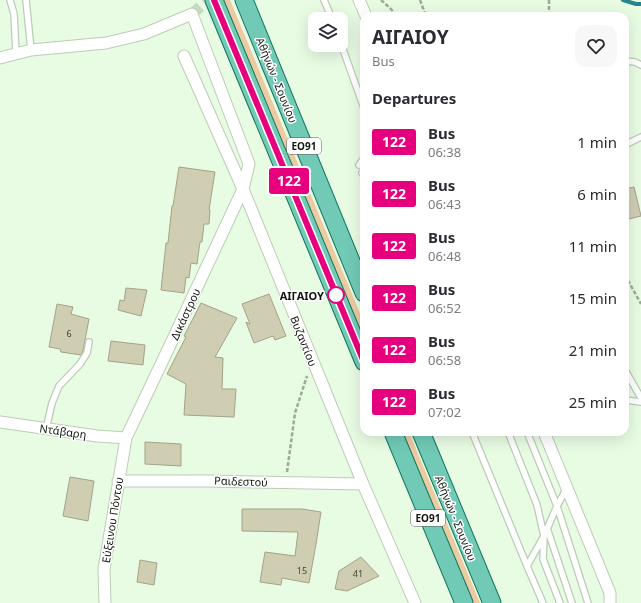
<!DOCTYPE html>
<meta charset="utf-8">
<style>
body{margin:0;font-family:"Noto Sans",sans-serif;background:#f7f7f7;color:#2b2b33;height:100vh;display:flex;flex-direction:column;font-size:15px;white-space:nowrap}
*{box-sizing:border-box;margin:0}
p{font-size:13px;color:#7c7c81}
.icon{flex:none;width:22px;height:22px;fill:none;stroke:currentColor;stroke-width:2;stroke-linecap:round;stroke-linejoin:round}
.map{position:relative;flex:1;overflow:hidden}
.details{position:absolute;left:360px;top:12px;width:269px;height:424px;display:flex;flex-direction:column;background:#fff;border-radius:12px;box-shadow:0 4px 16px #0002}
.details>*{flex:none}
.badge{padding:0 8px;border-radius:3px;font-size:14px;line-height:26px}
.buttons{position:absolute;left:308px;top:12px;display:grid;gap:8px}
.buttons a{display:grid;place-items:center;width:40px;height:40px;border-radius:8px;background:#fff;box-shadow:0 4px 16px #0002;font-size:20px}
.map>.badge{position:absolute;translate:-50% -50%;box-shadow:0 0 0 2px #fff}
h2{padding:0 12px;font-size:15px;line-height:36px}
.round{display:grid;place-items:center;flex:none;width:42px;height:42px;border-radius:12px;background:#f7f7f7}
.summary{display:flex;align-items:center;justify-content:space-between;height:68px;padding:0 12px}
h1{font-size:19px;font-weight:700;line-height:30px}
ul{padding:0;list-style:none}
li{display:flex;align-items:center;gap:12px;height:52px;padding:0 12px}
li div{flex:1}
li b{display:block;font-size:15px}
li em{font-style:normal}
li .badge{min-width:44px;font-weight:700;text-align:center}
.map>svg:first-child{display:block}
.green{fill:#eccaa2}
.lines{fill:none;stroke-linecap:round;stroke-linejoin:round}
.stream{stroke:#29848a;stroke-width:4}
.building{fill:#cfcdb2;stroke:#a4a288}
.minor-tunnel{stroke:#c8d9c3;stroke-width:11;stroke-dasharray:11 5.5;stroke-linecap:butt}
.service-casing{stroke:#bccdb6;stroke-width:8}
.minor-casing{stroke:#bccdb6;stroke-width:13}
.primary-casing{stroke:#12745c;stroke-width:19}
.path{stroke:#9caa98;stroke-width:2.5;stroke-dasharray:4 2;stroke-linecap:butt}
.service{stroke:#fff;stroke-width:5.5}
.minor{stroke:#fff;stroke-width:11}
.primary{stroke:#71cab6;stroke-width:17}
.line-casing{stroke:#fff;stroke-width:9}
.line{stroke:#e6007e;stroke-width:6}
.stop-dot{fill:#fff;stroke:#e6007e;stroke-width:2}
.labels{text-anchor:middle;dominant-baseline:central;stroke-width:3;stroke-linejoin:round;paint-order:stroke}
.number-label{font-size:9px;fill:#404438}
.shield{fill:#fff;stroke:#585d57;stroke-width:1}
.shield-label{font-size:10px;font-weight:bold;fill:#11170f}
.street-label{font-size:11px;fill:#11170f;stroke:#fff}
.stop-label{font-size:11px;font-weight:bold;fill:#11170f;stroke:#fff;text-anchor:end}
</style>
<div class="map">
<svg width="641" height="603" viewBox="0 0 641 603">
<rect width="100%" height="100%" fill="#e8fbe3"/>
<!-- green -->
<path class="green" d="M223 0H230L364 323V341Z
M401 432H409L480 603H472Z"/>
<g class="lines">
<!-- stream -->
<path class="stream" d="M623 0 636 4H641"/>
</g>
<!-- building -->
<path class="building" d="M179 167 215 172 209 210H210L209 224H204L202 242H200L197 264 191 263 189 278 186 277 184 293 161 290 166 243H168L172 206H173Z
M634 187 641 216 625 220V189Z
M126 288 147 290 141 316 118 310 120 300 124 301Z
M269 294 286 336 275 340 273 336 254 343 246 322 250 324 242 304Z
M201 303 237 318 215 357 223 358 222 389H236L234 417 184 415 186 384 167 374 186 337 184 336Z
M57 304 73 307 71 314 89 319 83 351 81 355 61 352 60 349 49 347Z
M111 341 145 345 143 365 108 361Z
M145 442 181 444V466L145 464Z
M70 477 94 481 88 521 63 516Z
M242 509H302L321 512 316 544 309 583 282 578 281 585 260 582 265 552 295 556 298 532 242 531Z
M361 557 379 576 347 591 335 589 339 571Z
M140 560 157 563 154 585 137 582Z"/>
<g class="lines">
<!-- minor-tunnel -->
<path class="minor-tunnel" d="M192 14 208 0"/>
<defs>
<path id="service" d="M10 0 14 14 16 54
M26 0 31 50
M324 0 332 19
M341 44 364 108
M625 61 635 62 641 65
M625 145 641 137
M359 165 364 158
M362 173 364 172
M625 370 641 398
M625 400 641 402
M46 429 52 403 59 386 80 364 87 353 89 342
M472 432 527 566 543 603
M508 432 537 505 544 536 543 559 560 603
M527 432 557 506 588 603
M547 528 572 603
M527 566 544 536 557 506 567 488"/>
<path id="minor" d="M359 0 366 16
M184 56 243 189 363 484 415 603
M0 58 31 50 106 43 144 34 192 14 249 164 243 189 171 343 126 438 104 569 105 603
M0 422 97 436 126 438
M544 432 610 593V603
M118 481H206L363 484"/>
<path id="primary" d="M214 0 364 362
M244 0 364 293
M393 432 464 603
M421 432 492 603"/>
</defs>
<!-- service casing -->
<use href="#service" class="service-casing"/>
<!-- minor casing -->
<use href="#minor" class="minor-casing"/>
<!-- primary casing -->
<use href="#primary" class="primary-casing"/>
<!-- path -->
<path class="path" d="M381 0 390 8 397 16
M420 0 426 16
M549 0V11L550 16
M625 275 641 304
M287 472 295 413 307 376"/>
<!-- service -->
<use href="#service" class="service"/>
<!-- minor -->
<use href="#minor" class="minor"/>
<!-- primary -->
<use href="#primary" class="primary"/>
</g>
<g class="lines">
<defs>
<path id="line" d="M214 0 364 362"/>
</defs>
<!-- line casing -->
<use href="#line" class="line-casing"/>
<!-- line -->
<use href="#line" class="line"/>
</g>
<!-- markers -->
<circle class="stop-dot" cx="336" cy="295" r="8"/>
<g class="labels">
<!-- number labels -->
<g class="number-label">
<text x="69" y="333">6</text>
<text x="302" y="570">15</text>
<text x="358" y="573">41</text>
</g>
<!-- shield labels -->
<g class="shield">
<rect x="287" y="138" width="34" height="16" rx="3"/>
<rect x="411" y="510" width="34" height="16" rx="3"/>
</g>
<g class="shield-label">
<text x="304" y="146">ΕΟ91</text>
<text x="428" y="518">ΕΟ91</text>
</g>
<!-- street labels -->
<g class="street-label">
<text transform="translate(277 80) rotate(68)">Αθήνών - Σουνίου</text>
<text transform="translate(185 314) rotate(-65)">Δικάστρου</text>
<text transform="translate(304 341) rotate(68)">Βυζαντίου</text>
<text transform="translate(63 431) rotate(8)">Ντάβαρη</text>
<text transform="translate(241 481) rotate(2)">Ραιδεστού</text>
<text transform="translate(456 518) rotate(68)">Αθήνών - Σουνίου</text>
<text transform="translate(112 520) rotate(-81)">Εύξεινου Πόντου</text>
</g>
<!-- stop labels -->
<g class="stop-label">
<text x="324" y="295">ΑΙΓΑΙΟΥ</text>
</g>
</g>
</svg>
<div class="buttons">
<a><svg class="icon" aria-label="layers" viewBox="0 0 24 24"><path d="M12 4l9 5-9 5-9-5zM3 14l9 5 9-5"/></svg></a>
</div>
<b class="badge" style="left:289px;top:181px;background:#e6007e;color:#fff">122</b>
<section class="details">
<div class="summary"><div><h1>ΑΙΓΑΙΟΥ</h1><p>Bus</p></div><a class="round"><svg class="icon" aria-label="heart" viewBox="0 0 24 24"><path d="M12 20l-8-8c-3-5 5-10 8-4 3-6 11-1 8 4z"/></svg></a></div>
<h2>Departures</h2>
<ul>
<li><span class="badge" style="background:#e6007e;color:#fff">122</span><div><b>Bus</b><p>06:38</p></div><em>1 min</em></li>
<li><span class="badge" style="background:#e6007e;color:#fff">122</span><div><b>Bus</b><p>06:43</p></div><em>6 min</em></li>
<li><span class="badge" style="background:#e6007e;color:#fff">122</span><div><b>Bus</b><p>06:48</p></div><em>11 min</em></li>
<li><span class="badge" style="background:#e6007e;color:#fff">122</span><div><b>Bus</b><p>06:52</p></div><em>15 min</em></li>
<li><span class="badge" style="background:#e6007e;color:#fff">122</span><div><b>Bus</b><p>06:58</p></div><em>21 min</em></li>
<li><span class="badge" style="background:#e6007e;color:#fff">122</span><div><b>Bus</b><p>07:02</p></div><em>25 min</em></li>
</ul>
</section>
</div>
